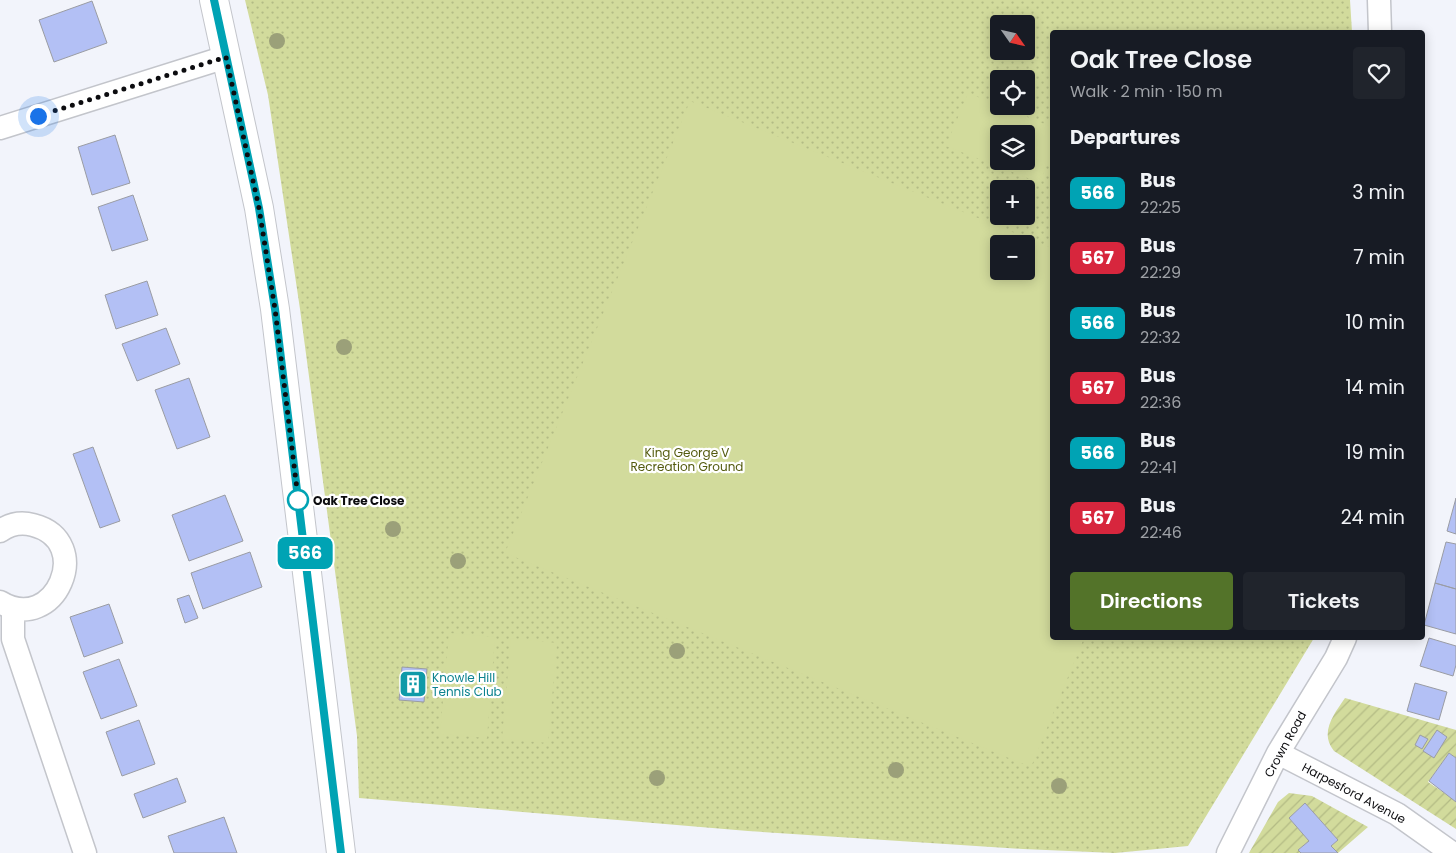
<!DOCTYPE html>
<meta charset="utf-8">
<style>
body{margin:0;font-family:Poppins,sans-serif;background:#20242c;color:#f1f3f6;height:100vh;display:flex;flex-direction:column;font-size:19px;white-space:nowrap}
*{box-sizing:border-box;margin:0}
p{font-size:16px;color:#9ea1a6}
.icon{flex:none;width:28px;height:28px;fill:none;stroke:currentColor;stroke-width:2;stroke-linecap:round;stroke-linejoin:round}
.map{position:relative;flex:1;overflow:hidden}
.details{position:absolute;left:1050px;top:30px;width:375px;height:610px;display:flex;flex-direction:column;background:#171b24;border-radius:5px;box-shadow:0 2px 12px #0003}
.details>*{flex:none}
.badge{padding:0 10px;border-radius:8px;font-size:18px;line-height:32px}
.needle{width:32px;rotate:124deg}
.buttons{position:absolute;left:990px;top:15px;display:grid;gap:10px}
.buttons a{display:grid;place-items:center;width:45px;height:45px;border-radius:5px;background:#171b24;box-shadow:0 2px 12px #0003;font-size:25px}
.you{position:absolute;width:25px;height:25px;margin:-12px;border:4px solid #fff;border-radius:50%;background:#1a73e8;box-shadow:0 0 0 8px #1a73e833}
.map>.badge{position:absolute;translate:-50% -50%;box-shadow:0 0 0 2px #fff}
h2{padding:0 20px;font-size:19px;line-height:45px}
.round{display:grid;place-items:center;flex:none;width:52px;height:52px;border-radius:5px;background:#20242c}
.headline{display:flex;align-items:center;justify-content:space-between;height:85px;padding:0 20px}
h1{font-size:24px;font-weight:600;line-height:38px}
.primary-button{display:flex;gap:10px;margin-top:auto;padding:10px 20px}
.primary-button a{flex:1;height:58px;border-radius:5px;background:#537329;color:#fff;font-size:20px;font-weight:600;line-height:58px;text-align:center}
.primary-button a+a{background:#20242c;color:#f1f3f6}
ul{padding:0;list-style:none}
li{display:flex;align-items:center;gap:15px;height:65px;padding:0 20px}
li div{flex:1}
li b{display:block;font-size:19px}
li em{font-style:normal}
li .badge{min-width:55px;font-weight:700;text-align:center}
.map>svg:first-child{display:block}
.grass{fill:url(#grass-dots);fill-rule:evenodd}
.garden{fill:url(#garden-furrows)}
.pitch{fill:#d2db9c;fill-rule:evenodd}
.building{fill:#b3c0f5;stroke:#9a9ca3}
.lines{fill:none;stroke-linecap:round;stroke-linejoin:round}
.minor-casing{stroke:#c3c5cb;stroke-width:25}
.tertiary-casing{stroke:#c3c5cb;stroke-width:30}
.minor{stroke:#fff;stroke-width:22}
.tertiary{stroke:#fff;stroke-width:28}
.tree{fill:#9ba079}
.line-casing{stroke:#fff;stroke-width:11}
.line{stroke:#00a3b4;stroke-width:8}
.walk{stroke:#0c0c0f;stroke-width:5;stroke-dasharray:0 9}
.stop-dot{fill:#fff;stroke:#00a3b4;stroke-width:2.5}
.labels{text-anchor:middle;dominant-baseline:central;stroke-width:4.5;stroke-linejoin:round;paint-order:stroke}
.park-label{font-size:12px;fill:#545b0f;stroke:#fff}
.stop-label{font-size:12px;font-weight:bold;fill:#0c0c0f;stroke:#fff;text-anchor:start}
.culture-label{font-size:12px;fill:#0d838f;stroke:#fff;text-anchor:start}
.street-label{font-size:12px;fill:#0c0c0f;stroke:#fff}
</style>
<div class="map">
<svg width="1456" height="853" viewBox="0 0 1456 853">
<defs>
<pattern id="grass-dots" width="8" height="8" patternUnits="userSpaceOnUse" patternTransform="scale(1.25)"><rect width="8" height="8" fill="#d2db9c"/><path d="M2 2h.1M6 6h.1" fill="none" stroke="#b3bb85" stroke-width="1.8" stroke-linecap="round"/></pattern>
<pattern id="garden-furrows" width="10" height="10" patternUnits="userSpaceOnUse" patternTransform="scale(1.25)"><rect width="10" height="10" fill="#d2db9c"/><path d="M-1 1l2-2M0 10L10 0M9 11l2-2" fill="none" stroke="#b3bb85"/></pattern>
</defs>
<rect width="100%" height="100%" fill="#f2f4fb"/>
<!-- grass -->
<path class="grass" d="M245 0H1350L1352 32H1052V638H1314L1188 846 1115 853 1023 849 748 831 359 798 357 736 300 309 268 95ZM999 24H1026V51H999ZM999 79H1026V106H999ZM999 134H1026V161H999ZM999 189H1026V216H999ZM999 244H1026V271H999Z"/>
<!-- garden -->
<path class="garden" d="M1345 698 1456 730V758L1449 753 1428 782 1456 801V829L1334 751C1319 733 1334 714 1345 698Z
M1289 793 1312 796 1368 827 1338 853 1331 846 1338 840 1305 803 1289 818 1309 841 1298 850 1301 853H1249L1278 802Z"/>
<!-- pitch -->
<path class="pitch" d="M968 93 1052 127V151L1040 183 946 146ZM999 134H1026V161H999Z
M690 101 1052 248V638H1084L1031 767 505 553ZM999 244H1026V271H999Z
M449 633 495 637 487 738 440 734Z
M511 638 557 643 548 743 502 739Z"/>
<!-- building -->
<path class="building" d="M92 1 107 43 54 62 39 20Z
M115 135 130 183 92 195 78 147Z
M133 195 148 240 112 251 98 207Z
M147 281 158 315 116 329 105 295Z
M166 328 180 364 137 381 122 344Z
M189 378 210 437 177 449 155 390Z
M93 447 120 521 100 528 73 454Z
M225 495 243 541 189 561 172 515Z
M1456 498V534L1447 531Z
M1446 542 1456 544V589L1435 583Z
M250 552 262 587 203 609 191 573Z
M1435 583 1456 589V634L1424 625Z
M189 595 198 618 185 623 177 599Z
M109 604 123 643 84 657 70 617Z
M1429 638 1456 646V665L1453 676 1420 666Z
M119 659 137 706 101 719 83 672Z
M402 667 427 669 424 702 399 700Z
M1415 683 1447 692 1439 720 1407 711Z
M139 720 155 764 122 776 106 732Z
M1437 730 1447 737 1434 758 1423 751Z
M1420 735 1428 739 1422 749 1415 745Z
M1449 753 1456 758V802L1429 781Z
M177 778 186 802 143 818 134 794Z
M1305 803 1338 840 1331 846 1338 853H1301L1298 850 1309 841 1289 818Z
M224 817 237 853H174L168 836Z"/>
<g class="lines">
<defs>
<path id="minor" d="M1379 0 1380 32
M0 128 226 57
M0 531C10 524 22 522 33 525 96 541 55 636 0 602
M13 608V639L85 853
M1278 753 1397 814 1452 853
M1228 853 1278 753 1336 658 1345 638"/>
<path id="tertiary" d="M214 0 259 208 275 309 341 853"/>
</defs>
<!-- minor casing -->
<use href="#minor" class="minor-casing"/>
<!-- tertiary casing -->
<use href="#tertiary" class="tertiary-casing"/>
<!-- minor -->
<use href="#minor" class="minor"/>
<!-- tertiary -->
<use href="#tertiary" class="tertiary"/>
</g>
<!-- trees -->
<g class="tree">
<circle cx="277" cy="41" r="8"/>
<circle cx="344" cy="347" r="8"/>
<circle cx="393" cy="529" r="8"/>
<circle cx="458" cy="561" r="8"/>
<circle cx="677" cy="651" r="8"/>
<circle cx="896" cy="770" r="8"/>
<circle cx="657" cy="778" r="8"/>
<circle cx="1059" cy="786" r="8"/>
</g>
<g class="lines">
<defs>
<path id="line" d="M214 0 259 208 275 309 341 853"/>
</defs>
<!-- line casing -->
<use href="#line" class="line-casing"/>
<!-- line -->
<use href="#line" class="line"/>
<!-- walk -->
<path class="walk" d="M38 116 226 57 259 208 275 309 299 506 298 500"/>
</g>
<!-- icons -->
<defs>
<symbol id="building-square" viewBox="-11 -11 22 22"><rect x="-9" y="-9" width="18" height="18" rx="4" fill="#0f9aa8" stroke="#fff"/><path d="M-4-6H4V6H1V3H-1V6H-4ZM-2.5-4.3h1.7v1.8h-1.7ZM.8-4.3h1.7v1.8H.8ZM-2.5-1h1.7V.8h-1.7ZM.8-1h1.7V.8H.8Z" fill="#fff"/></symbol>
</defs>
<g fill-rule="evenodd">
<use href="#building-square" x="397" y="668" width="32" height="32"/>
</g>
<!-- markers -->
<circle class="stop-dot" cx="298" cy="500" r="10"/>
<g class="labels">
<!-- park labels -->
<g class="park-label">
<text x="687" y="452">King George V<tspan x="687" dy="14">Recreation Ground</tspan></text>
</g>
<!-- stop labels -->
<g class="stop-label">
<text x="313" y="500">Oak Tree Close</text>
</g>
<!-- culture labels -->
<g class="culture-label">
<text x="432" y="677">Knowle Hill<tspan x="432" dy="14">Tennis Club</tspan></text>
</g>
<!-- street labels -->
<g class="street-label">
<text transform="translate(1285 744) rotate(-61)">Crown Road</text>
<text transform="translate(1354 793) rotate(28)">Harpesford Avenue</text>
</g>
</g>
</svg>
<div class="buttons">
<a><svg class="needle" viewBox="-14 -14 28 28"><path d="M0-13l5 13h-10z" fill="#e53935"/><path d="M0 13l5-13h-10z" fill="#9ea1a6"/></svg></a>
<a><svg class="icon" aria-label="locate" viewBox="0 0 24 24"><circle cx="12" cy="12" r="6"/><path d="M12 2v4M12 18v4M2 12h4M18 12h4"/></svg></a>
<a><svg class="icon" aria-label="layers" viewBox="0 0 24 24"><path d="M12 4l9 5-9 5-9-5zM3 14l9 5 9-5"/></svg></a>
<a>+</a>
<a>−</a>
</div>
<div class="you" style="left:38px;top:116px"></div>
<b class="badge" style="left:305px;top:553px;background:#00a3b4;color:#fff">566</b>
<section class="details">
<div class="headline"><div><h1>Oak Tree Close</h1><p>Walk · 2 min · 150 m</p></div><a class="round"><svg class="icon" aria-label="heart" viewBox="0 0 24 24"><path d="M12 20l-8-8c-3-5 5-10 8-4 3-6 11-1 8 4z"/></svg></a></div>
<h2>Departures</h2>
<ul>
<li><span class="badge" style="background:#00a3b4;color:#fff">566</span><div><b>Bus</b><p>22:25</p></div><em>3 min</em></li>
<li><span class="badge" style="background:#d7263d;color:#fff">567</span><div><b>Bus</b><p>22:29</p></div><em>7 min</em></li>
<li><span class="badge" style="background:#00a3b4;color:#fff">566</span><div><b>Bus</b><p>22:32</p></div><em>10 min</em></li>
<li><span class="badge" style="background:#d7263d;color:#fff">567</span><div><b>Bus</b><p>22:36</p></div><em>14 min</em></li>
<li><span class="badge" style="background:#00a3b4;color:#fff">566</span><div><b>Bus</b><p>22:41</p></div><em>19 min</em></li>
<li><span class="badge" style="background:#d7263d;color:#fff">567</span><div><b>Bus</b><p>22:46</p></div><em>24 min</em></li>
</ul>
<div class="primary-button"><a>Directions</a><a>Tickets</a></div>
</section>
</div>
